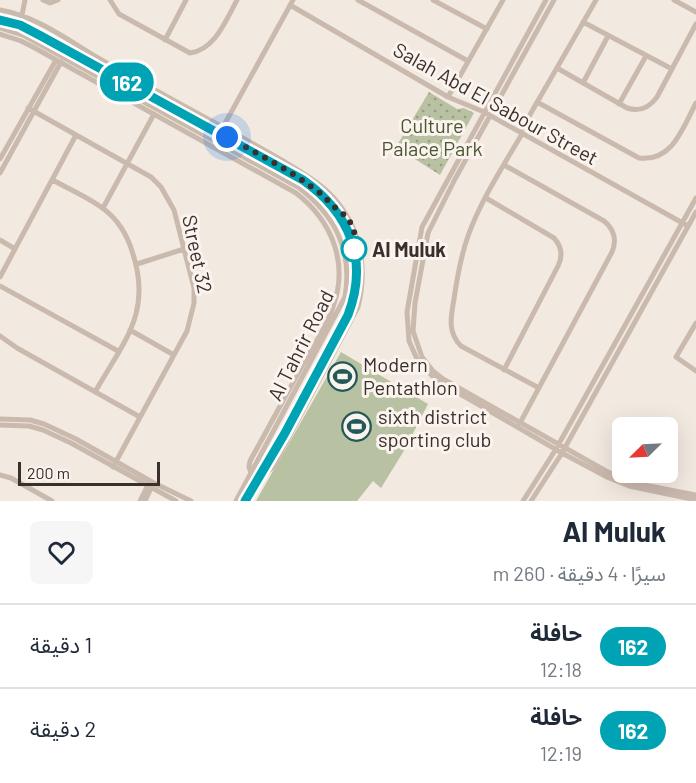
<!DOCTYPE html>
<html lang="ar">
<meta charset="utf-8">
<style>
body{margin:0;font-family:Barlow,"Noto Sans Arabic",sans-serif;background:#f6f6f7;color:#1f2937;direction:rtl;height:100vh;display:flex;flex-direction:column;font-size:22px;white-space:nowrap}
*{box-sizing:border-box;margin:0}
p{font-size:20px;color:#747a83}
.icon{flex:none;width:33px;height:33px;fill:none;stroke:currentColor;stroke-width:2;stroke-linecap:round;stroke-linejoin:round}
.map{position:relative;height:501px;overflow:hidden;direction:ltr}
.drawer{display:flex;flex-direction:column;background:#fff;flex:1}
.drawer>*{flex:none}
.badge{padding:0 12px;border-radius:20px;font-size:21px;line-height:39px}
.needle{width:39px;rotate:246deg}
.controls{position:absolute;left:612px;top:417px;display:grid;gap:12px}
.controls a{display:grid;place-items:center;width:66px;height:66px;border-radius:9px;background:#fff;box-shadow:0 6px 24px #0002;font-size:30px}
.scale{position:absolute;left:18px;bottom:15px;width:142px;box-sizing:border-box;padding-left:6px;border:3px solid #392f2b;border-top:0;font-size:16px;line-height:21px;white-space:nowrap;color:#392f2b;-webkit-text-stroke:4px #faf3ee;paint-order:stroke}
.you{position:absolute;width:30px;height:30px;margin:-15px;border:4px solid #fff;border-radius:50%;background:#1a73e8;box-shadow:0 0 0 9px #1a73e833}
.map>.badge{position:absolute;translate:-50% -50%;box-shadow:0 0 0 3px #fff}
.round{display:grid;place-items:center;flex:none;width:63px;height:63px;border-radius:9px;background:#f6f6f7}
.summary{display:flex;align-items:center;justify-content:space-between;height:102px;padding:0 30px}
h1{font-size:28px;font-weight:700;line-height:45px}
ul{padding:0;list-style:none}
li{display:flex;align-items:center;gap:18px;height:84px;padding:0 30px;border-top:2px solid #e0e1e3}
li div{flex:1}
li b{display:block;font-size:22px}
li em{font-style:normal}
li .badge{min-width:66px;font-weight:700;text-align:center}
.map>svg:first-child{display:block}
.park{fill:url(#park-dots)}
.pitch{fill:#b8c1a1}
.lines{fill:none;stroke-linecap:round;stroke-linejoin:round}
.minor{stroke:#cab9ad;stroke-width:5}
.line-casing{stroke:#fff;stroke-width:14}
.line{stroke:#00a3b4;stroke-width:9}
.walk{stroke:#392f2b;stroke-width:6;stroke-dasharray:0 10.8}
.stop-dot{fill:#fff;stroke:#00a3b4;stroke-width:3}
.labels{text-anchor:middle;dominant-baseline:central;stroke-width:6;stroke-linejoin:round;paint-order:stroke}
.street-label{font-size:20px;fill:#392f2b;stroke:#faf3ee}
.park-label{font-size:20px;fill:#4a5630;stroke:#faf3ee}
.stop-label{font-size:20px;font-weight:bold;fill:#392f2b;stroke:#faf3ee;text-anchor:start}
.poi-label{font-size:20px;fill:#392f2b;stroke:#faf3ee;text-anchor:start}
</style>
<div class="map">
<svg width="696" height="501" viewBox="0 0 696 501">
<defs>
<pattern id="park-dots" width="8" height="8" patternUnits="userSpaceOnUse" patternTransform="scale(1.5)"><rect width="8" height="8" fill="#b8c1a1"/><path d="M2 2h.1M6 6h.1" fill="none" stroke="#979d83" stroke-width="1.8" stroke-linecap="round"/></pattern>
</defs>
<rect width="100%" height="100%" fill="#f2e9e1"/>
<!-- park -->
<path class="park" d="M429 92 457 109 464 108 474 113 440 175 396 147Z"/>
<!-- pitch -->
<path class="pitch" d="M341 352 428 404 405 449 381 488 373 481 357 501H256Z"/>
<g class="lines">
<!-- minor -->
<path class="minor" d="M43 0 50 3 58 0
M110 0 119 14 190 53C215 50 226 20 237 0
M358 0 468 61
M433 0 487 29
M546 0 422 227 407 312 409 341 417 359 436 380 562 453 607 477 629 486 696 500
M554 0 455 179 428 233 415 303 413 331 422 357 433 371 443 379 606 471 629 482 696 495
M674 0 696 12
M290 5 448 97 484 112 688 226
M0 10C34 16 61 35 90 53 112 66 134 79 157 91 199 115 243 137 285 162 304 174 324 185 338 203 362 233 367 271 358 307L273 467 260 478
M0 20 20 25 126 81 303 180C350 213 369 260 348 315L285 433 245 501
M583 22 672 69
M20 25 25 0
M0 28 23 35 298 187C335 215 353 250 345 297L236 501
M0 34 21 41 33 47 296 193C332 221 349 263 333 307 326 328 312 348 301 368 284 399 267 430 250 461L249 467 251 473
M165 40 186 0
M557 68 627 108C640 112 649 108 657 97L696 24
M583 83 608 36
M448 97 503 0
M537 102 639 158C673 162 683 127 696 103
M619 104 646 56
M28 108 151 177 161 187 174 210 194 288V303L187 331 113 467
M223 127 293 0
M520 132 596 0
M522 134C503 166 481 200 468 236 461 256 457 278 454 299 451 316 447 332 461 346L539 388
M0 159 56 60
M504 165 604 221C614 229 617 240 612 252L520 423
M0 173 61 62
M53 180C70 190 90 198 105 210 119 221 127 235 132 251 153 312 124 341 95 392
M486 198 554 238C562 247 563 256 558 266L504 370
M103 208 154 114
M0 240 15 249
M137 264 184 249
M0 277 76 135
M0 286 118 351
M696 323 676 357 696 371
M130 330 174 355
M0 336 17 348 140 417
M0 419 30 420 44 424 76 439 154 483 191 501
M0 425 29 426 43 430 71 443 176 501
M0 475 11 478 52 501
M140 501 148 485
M145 501 152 486
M523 501 556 449 696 198
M531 501 562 453 696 212"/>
</g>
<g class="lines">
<defs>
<path id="line" d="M0 20 20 25 41 36 303 180C350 213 369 260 348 315L285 433 245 501"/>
</defs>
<!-- line casing -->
<use href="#line" class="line-casing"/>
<!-- line -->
<use href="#line" class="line"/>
<!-- walk -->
<path class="walk" d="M227 137C256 153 286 168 312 187 326 196 333 209 348 217L359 244 354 249"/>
</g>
<!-- icons -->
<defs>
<symbol id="stadium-ring" viewBox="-11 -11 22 22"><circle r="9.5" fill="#faf3ee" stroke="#235858" stroke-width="1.5"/><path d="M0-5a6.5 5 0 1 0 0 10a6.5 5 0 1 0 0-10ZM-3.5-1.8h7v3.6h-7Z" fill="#235858"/></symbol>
</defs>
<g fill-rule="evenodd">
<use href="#stadium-ring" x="326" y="360" width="33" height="33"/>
<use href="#stadium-ring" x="340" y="410" width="33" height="33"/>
</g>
<!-- markers -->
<circle class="stop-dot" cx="354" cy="249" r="12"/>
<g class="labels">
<!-- street labels -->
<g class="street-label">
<text transform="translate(496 103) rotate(29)">Salah Abd El Sabour Street</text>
<text transform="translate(198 254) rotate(78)">Street 32</text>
<text transform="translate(300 345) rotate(-63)">Al Tahrir Road</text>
</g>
<!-- park labels -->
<g class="park-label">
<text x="432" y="125">Culture<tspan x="432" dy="23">Palace Park</tspan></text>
</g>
<!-- stop labels -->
<g class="stop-label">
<text x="372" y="249">Al Muluk</text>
</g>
<!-- poi labels -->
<g class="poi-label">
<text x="363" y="364">Modern<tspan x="363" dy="23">Pentathlon</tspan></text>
<text x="378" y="416">sixth district<tspan x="378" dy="23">sporting club</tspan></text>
</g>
</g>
</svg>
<div class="controls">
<a><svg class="needle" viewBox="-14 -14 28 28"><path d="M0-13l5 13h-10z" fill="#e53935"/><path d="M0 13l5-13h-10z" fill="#747a83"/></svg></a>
</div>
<div class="scale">200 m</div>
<div class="you" style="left:227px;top:137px"></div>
<b class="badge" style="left:127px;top:82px;background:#00a3b4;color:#fff">162</b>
</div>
<section class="drawer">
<div class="summary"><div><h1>Al Muluk</h1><p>سيرًا · 4 دقيقة · 260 m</p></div><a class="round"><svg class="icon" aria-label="heart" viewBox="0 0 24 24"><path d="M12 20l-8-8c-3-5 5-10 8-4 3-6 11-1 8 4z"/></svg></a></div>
<ul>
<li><span class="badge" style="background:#00a3b4;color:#fff">162</span><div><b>حافلة</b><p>12:18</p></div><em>1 دقيقة</em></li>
<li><span class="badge" style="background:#00a3b4;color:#fff">162</span><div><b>حافلة</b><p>12:19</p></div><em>2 دقيقة</em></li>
</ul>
</section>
